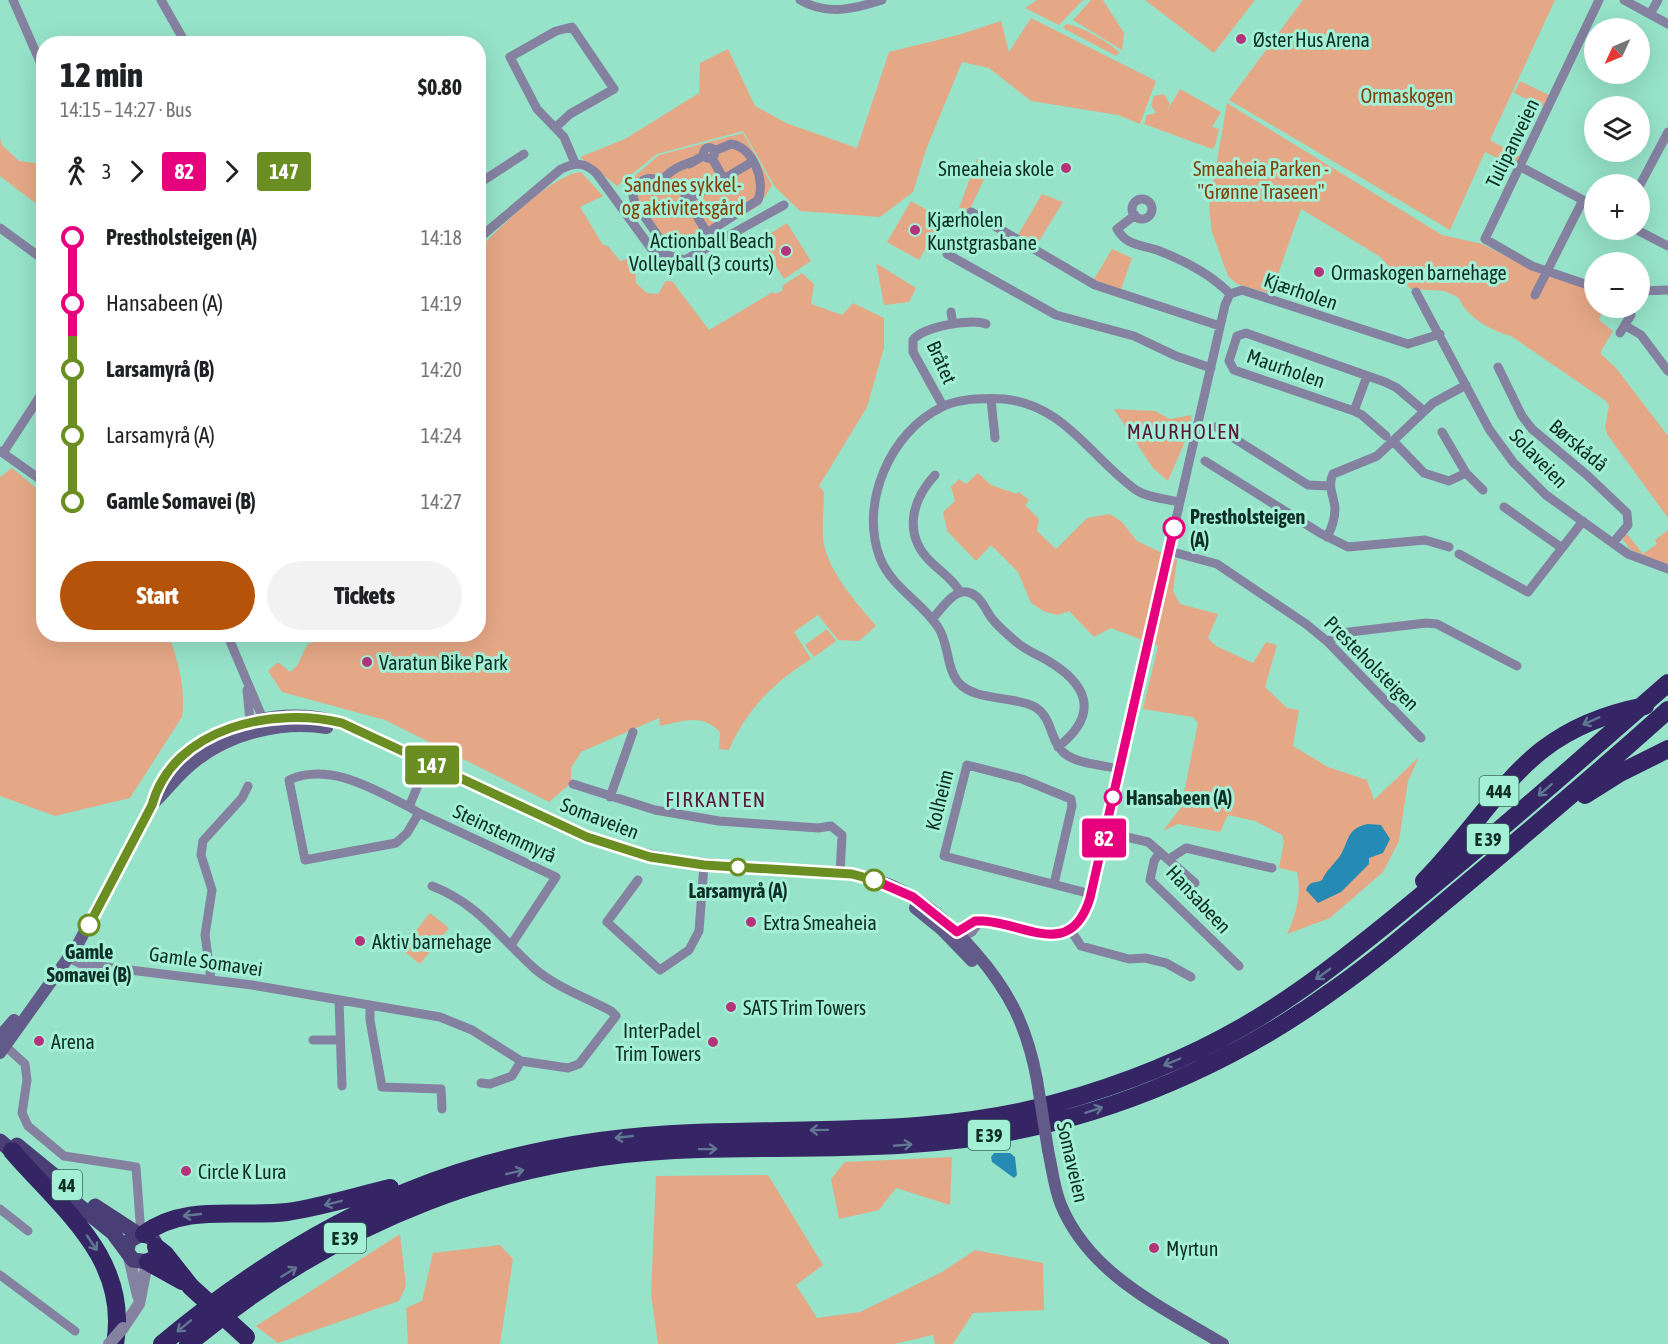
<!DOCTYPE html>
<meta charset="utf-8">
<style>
body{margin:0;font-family:"Asap Condensed",sans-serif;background:#f2f2f2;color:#202124;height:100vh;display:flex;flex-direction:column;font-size:22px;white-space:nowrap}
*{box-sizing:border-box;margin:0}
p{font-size:20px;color:#757577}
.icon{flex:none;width:33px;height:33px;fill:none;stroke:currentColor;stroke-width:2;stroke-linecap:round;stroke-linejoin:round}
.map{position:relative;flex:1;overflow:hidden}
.drawer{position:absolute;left:36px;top:36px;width:450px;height:606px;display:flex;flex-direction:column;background:#fff;border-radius:24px;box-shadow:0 6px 24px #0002}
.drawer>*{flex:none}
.badge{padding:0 12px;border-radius:4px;font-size:21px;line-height:39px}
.needle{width:39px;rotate:226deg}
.fabs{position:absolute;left:1584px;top:18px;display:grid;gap:12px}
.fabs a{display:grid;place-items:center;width:66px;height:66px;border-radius:50%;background:#fff;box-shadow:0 6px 24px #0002;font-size:30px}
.map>.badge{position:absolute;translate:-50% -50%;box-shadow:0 0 0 3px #fff}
.legs{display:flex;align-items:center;gap:9px;height:66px;padding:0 24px;font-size:20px}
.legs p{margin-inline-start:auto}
.overview{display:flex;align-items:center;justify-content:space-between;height:102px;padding:0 24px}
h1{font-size:33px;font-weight:800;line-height:45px}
.primary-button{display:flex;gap:12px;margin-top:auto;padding:12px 24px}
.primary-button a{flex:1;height:69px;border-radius:36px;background:#b45309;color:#fff;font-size:24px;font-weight:800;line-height:69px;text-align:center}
.primary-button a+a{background:#f2f2f2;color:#202124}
ul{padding:0 24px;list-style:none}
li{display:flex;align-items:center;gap:21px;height:66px;font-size:22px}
li i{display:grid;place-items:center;width:9px;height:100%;margin:0 8px;background:currentColor}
li i::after{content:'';width:15px;height:15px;margin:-8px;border:4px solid;border-radius:50%;background:#fff}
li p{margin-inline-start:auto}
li:first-child i{background:linear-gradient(#0000 50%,currentColor 0)}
li:last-child i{background:linear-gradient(currentColor 50%,#0000 0)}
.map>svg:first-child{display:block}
.green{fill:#e5a886}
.water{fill:#258ab4}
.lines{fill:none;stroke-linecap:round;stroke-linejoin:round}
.stream{stroke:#258ab4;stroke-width:2}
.minor{stroke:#8581a1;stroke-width:9}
.tertiary{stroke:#8581a1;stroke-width:12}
.secondary{stroke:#625a88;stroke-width:12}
.primary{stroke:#493e76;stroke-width:15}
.motorway{stroke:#352565;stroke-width:18}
.tertiary-bridge{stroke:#8581a1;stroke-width:12}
.secondary-bridge{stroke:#625a88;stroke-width:12}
.motorway-bridge{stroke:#352565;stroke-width:18}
.oneway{stroke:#617692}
.line-1-casing{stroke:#fff;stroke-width:14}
.line-2-casing{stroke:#fff;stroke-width:14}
.line-1{stroke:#e6007e;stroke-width:9}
.line-2{stroke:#6b8e23;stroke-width:9}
.poi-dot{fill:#b5337b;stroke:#a3f0d6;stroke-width:2}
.stop-1-dot{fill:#fff;stroke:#e6007e;stroke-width:3}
.stop-2-dot{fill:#fff;stroke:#6b8e23;stroke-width:3}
.labels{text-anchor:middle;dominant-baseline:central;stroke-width:6;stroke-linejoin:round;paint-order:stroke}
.shield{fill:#a3f0d6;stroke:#3b695b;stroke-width:1.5}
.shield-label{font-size:18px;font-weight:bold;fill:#0e2f26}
.poi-label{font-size:20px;fill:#0e2f26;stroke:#a3f0d6;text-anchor:start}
.park-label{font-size:20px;fill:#833f0b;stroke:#a3f0d6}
.street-label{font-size:20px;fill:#0e2f26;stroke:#a3f0d6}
.stop-label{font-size:20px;font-weight:bold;fill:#0e2f26;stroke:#a3f0d6;text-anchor:start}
.neighbourhood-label{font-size:21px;letter-spacing:1.5px;fill:#58193b;stroke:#a3f0d6}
</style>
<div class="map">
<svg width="1668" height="1344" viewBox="0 0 1668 1344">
<rect width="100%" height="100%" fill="#96e3c9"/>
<!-- green -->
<path class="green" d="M1037 0H1083L1059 25 1025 8Z
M1091 0H1103L1124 33 1122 50 1073 20Z
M1145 0H1255L1214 53Z
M1303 0H1555L1490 140 1521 157 1515 167 1485 152 1450 230 1229 100Z
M1031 18 1156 81 1140 124 1118 115 1031 101 989 68 962 62 927 147 913 192 880 217 800 211 775 187 743 131 657 154 617 186 580 157 625 139 699 93 700 63 728 49 755 106 786 123 857 148 889 52 958 35 1001 21 1009 52Z
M1066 24C1081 26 1107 41 1119 52L1116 56 1063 28Z
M1520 81 1551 96 1546 108 1514 93Z
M1180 89 1221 112 1212 127 1219 129 1215 146 1212 149 1144 124 1147 115 1156 113 1151 105 1154 96 1164 94 1170 104 1167 111Z
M1227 103 1442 235 1482 244 1543 275 1594 290V308H1604L1599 320 1613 331 1601 351V354L1616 368 1668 436V518L1607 434 1605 427 1609 406 1606 401 1511 336C1492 331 1466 317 1459 298L1445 291 1411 289 1379 256 1301 209 1271 294 1237 284 1228 276 1212 232 1209 207Z
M743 133 772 185 760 205 685 249 658 240 623 186 659 155Z
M0 138 2 145 19 161 43 164V209L0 176Z
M977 159 991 165 968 213 959 208Z
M581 172 603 196 580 207 603 245 608 246 620 261 630 258 635 263 636 283 647 293 658 294 666 281H672L709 330 773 292 776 294 783 290 782 286 802 273 814 284 811 304 842 315 853 303 884 318V348L867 407 819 486 824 492C824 507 822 523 823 539 828 573 855 600 876 626L859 641 838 640 818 615 794 632 811 659C774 682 746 710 729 750L719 749 720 732C702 713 683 721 660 726L659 718 581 752 571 768V783L549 802 385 720 282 692 268 671 278 662 290 672 297 666 307 645 325 635 478 634V268H483L479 259V249C498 229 553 174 581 172Z
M1042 194 1063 202 1036 246 1018 235Z
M911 201 943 219 919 260 887 242Z
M787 223 811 261 784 279 760 240Z
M1112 249 1132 258 1121 289 1108 288 1094 279Z
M876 263 916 288 909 302 884 305Z
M1114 409 1155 411 1170 419 1191 415 1192 425 1168 481 1153 468Z
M12 468 43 494 44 634 169 635C178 662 186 688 182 717L130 798 55 816 0 796V477Z
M978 473 991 485 1017 494 1019 492 1029 500 1025 505 1039 519 1037 531 1056 549 1087 518 1110 514 1122 522 1137 541 1177 560 1173 591 1180 604 1218 614 1208 638 1216 646 1253 663 1266 642 1277 645 1265 687 1287 708 1299 710 1293 746 1328 767 1367 780 1374 800 1419 757 1408 781 1399 841 1383 872 1330 918 1287 934C1296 914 1302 894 1297 872L1279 868 1284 841 1282 835 1255 821 1228 815 1220 832 1178 824 1163 831 1186 801 1184 793 1198 723 1193 717 1143 709 1158 646 1111 628 1094 637 1069 611 1058 615 1045 612 1031 603 1018 572 991 545 976 561 947 531 943 512 955 501 951 487 959 479 966 484Z
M1668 530V565L1631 550 1623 540 1625 534 1628 535 1643 554 1657 544 1655 540Z
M827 629 836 641 814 657 805 645Z
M430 913 449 928 420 964 401 949Z
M952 1157 950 1205 896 1188 879 1210 839 1219 831 1179 845 1162Z
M768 1175 823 1265 796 1285 817 1318 860 1312 942 1272 975 1250 1043 1263 1044 1310 973 1313 953 1344H935L933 1335 894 1344H658L651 1294 656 1176Z
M400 1234 406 1286 399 1301 278 1343 256 1326Z
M500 1245 513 1259 500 1344H408L406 1308 422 1301 433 1253Z"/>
<!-- water -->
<path class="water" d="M1368 824 1381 825 1390 839 1383 853 1369 858V864L1341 892 1318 903 1306 890C1310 880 1315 884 1322 880 1326 871 1334 864 1340 856 1349 842 1346 828 1368 824Z
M994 1153H1010L1015 1157 1017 1175 1014 1178 992 1162 991 1157Z"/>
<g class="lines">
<!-- stream -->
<path class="stream" d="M478 621 483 623"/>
<!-- minor -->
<path class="minor" d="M13 0 44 71
M161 0 186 44
M800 0C827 16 854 9 882 0
M1624 0 1668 24
M1650 14 1658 0
M556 127 570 114 614 89 572 27 556 31 510 57 537 109 564 137 575 163
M703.5 153a5.5 5.5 0 1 1 11 0a5.5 5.5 0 1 1-11 0Z
M712 158 723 178
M689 164 703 156
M1521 167 1583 200
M478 184 524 154
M661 184C666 171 682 165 694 161
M1640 185 1668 132
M680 189C662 179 640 169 633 196L635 203 660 239 681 245 699 238 758 200C766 181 753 147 731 144L714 151
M685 196 707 233
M1132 209a10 10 0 1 1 20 0a10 10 0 1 1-20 0Z
M971 212 1095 285 1220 326
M1135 215 1117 229C1127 246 1139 244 1157 250 1183 260 1211 274 1230 294
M644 216 658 208 678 206 752 162
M0 228 44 260
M1637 230 1668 246
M478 239 561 169C576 162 585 162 597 174L653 251 685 260 784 205
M947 254 1056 315 1134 336 1176 356 1211 368
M1594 287 1532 266 1485 239 1599 0
M1640 291 1668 290
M1416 292 1489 429 1513 462 1546 495 1628 554 1668 569
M1230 294 1242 290 1408 344 1440 334
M1535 295 1583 200 1594 203
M951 312 953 324
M1626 326 1641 335 1668 371
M1620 333 1631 315
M1498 367 1522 416 1532 429 1588 476 1627 513 1628 525 1613 543
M991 399 995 438
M943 406 913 352V340C922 327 971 318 986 324
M1354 411 1367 376
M1216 427 1308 485 1330 486
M1386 436 1362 415 1354 411 1234 370 1229 361 1237 336 1246 333 1385 382 1397 388 1424 411
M1394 442 1424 473 1449 481 1466 473 1442 432
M0 451 44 482
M3 453 44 390
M1205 461 1320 533 1348 547 1425 540 1449 547
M1466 473 1483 490
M935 475C911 501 903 535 931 562 941 572 953 579 960 592
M1504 507 1562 548
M1327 537C1332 528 1335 519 1335 508 1334 496 1327 486 1333 474L1377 456 1433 403 1466 385
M1169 551 1217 564 1306 624 1328 642 1421 738
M1459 554 1528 592 1583 521
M932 619C941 610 953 590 967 592 982 595 985 611 994 621 1000 628 1007 634 1014 640 1023 649 1034 653 1045 659 1087 683 1101 713 1058 747
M227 634 263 719 261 723
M1328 642 1341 633 1426 623 1437 624 1517 666
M247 690 250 721 253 725
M1119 769C1103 765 1075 764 1063 752 1049 739 1053 718 1035 707 1013 695 975 702 958 682 946 667 949 643 938 627 921 601 892 588 880 558 859 504 890 432 942 407 960 398 985 398 1004 399 1065 405 1091 458 1136 490 1148 498 1167 499 1180 502
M573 784 655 810 719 821 818 828 831 826 842 835 840 875
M610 797 633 732
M409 807 419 813 407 833 396 843 305 860 289 780C330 762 373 789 409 807L427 763
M419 813 556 877 511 945
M1105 832 1148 842 1195 883
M1160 852 1154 861 1150 880 1239 966
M1169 859 1186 848 1272 868
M638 880 607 922 660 970 689 950 699 931 704 865
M1054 884 1072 806 1071 799 1022 779 967 765 944 856 1091 894
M1070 929 1081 946 1129 959 1145 958 1166 963 1191 977
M956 936C973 888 1056 973 1087 908L1225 305 1230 294
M959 940 972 932 980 921
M69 958 81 964 252 985 440 1017 472 1030 521 1061 568 1068 579 1064 616 1016 611 1011C587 998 556 987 535 969 499 937 479 904 432 886
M211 979 205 935 212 890 201 855 203 841 242 798 248 786
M339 1000 342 1086
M370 1005V1020L382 1087 441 1089 442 1109
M313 1040H340
M2 1043 25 1064 27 1080 22 1113 28 1126 64 1156 136 1167 141 1234
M481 1083 490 1084 512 1076 521 1061
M0 1209 28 1231
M0 1275 75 1331"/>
<!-- tertiary -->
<path class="tertiary" d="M129 1257 138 1296
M123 1328 139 1304 147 1263"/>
<!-- secondary -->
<path class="secondary" d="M156 801C169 788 181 772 196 761 232 733 282 721 327 728
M915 908 941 929 972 961
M0 1036 14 1020
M0 1053 78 944 152 805C160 775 181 756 207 741 240 721 277 712 316 717 349 722 379 741 409 754 468 782 527 809 587 837 653 862 708 865 778 870 810 872 846 870 877 880 917 893 948 921 975 952 1010 992 1027 1027 1037 1080
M1048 1150C1052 1168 1054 1188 1061 1205 1090 1275 1162 1307 1223 1344"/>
<!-- primary -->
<path class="primary" d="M0 1141 21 1159
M17 1145 61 1181
M47 1180 113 1233 133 1260 148 1262C157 1256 159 1247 152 1238L141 1234 129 1241 127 1251
M95 1206 138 1234"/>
<!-- motorway -->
<path class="motorway" d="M1585 795 1620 773 1668 749
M1424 881C1503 800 1521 730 1645 706
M12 1151C62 1209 130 1259 115 1344
M144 1234C186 1203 238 1218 287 1212 322 1207 356 1196 390 1188
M156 1247 165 1254 191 1287
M148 1262 182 1281
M162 1344C323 1209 482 1141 693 1133 815 1128 938 1136 1056 1103 1121 1085 1185 1060 1244 1026 1298 995 1347 956 1395 917 1466 859 1536 799 1605 738
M188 1344C339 1219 504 1154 700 1149 812 1146 923 1152 1033 1127 1141 1103 1246 1054 1335 989 1385 954 1431 913 1478 874 1542 820 1606 766 1668 710"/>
<!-- tertiary-bridge -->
<path class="tertiary-bridge" d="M109 1344 123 1328"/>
<!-- secondary-bridge -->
<path class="secondary-bridge" d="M1037 1080 1048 1150"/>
<!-- motorway-bridge -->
<path class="motorway-bridge" d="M1605 738 1668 683
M191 1287 246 1337"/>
</g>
<!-- one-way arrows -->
<defs><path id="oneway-shaft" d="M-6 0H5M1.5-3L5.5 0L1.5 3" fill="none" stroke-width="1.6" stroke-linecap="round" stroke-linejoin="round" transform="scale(1.5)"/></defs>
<g class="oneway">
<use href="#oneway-shaft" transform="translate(1591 721) rotate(156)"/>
<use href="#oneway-shaft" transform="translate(1545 790) rotate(139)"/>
<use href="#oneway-shaft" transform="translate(1323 974) rotate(144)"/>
<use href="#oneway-shaft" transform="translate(1172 1062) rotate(157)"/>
<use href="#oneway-shaft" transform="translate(1094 1110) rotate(-18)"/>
<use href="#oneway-shaft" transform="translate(819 1130) rotate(179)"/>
<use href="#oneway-shaft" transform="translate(624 1137) rotate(174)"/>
<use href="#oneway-shaft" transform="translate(903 1145) rotate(-5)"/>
<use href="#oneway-shaft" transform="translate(708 1149) rotate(-1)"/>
<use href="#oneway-shaft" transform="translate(515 1172) rotate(-13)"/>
<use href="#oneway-shaft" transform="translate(333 1203) rotate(166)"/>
<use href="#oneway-shaft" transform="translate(192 1215) rotate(174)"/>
<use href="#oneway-shaft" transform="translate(92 1243) rotate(56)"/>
<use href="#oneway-shaft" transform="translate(289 1272) rotate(-32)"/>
<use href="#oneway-shaft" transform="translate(184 1326) rotate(141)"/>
</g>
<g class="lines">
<defs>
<path id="line-1" d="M874 880 913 897 957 932 975 921H983C1025 923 1071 961 1090 898L1174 528"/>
<path id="line-2" d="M89 925 152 805C173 727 275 706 342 723L587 837 650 857 704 865 852 874 874 880"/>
</defs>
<!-- line-1 casing -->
<use href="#line-1" class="line-1-casing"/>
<!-- line-2 casing -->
<use href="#line-2" class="line-2-casing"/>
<!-- line-1 -->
<use href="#line-1" class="line-1"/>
<!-- line-2 -->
<use href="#line-2" class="line-2"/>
</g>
<!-- markers -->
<g class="poi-dot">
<circle cx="1241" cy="39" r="6"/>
<circle cx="1066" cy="168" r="6"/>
<circle cx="915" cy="230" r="6"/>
<circle cx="786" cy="251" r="6"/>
<circle cx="1319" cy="272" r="6"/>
<circle cx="367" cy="662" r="6"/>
<circle cx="751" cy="922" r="6"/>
<circle cx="360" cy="941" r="6"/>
<circle cx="731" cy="1007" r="6"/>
<circle cx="39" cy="1041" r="6"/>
<circle cx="713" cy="1042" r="6"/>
<circle cx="186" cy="1171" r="6"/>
<circle cx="1154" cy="1248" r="6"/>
</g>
<g class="stop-1-dot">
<circle cx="1174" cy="528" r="10"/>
<circle cx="1113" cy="797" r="8"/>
</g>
<g class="stop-2-dot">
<circle cx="738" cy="867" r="8"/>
<circle cx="874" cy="880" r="10"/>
<circle cx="89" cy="925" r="10"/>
</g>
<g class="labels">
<!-- shield labels -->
<g class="shield">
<rect x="1479.5" y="776" width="39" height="30" rx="4.5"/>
<rect x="1467" y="824" width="42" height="30" rx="4.5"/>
<rect x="968" y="1120" width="42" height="30" rx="4.5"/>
<rect x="52" y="1170" width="30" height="30" rx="4.5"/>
<rect x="324" y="1223" width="42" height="30" rx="4.5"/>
</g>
<g class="shield-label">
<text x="1499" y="791">444</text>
<text x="1488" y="839">E 39</text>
<text x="989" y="1135">E 39</text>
<text x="67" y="1185">44</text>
<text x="345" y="1238">E 39</text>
</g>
<!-- poi labels -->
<g class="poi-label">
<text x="1253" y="39">Øster Hus Arena</text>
<text x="1054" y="168" text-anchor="end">Smeaheia skole</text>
<text x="927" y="219">Kjærholen<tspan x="927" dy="23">Kunstgrasbane</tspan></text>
<text x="774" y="240" text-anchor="end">Actionball Beach<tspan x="774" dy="23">Volleyball (3 courts)</tspan></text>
<text x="1331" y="272">Ormaskogen barnehage</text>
<text x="379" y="662">Varatun Bike Park</text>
<text x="763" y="922">Extra Smeaheia</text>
<text x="372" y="941">Aktiv barnehage</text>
<text x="743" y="1007">SATS Trim Towers</text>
<text x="701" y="1030" text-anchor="end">InterPadel<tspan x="701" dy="23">Trim Towers</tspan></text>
<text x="51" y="1041">Arena</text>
<text x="198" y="1171">Circle K Lura</text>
<text x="1166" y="1248">Myrtun</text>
</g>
<!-- park labels -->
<g class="park-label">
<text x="1407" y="95">Ormaskogen</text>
<text x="1261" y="168">Smeaheia Parken -<tspan x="1261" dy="23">"Grønne Traseen"</tspan></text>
<text x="683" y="184">Sandnes sykkel-<tspan x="683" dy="23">og aktivitetsgård</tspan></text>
</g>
<!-- street labels -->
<g class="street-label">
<text transform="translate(1512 143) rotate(-64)">Tulipanveien</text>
<text transform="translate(1301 291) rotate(19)">Kjærholen</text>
<text transform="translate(942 362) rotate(66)">Bråtet</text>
<text transform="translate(1286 368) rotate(19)">Maurholen</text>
<text transform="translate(1579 445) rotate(40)">Børskådå</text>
<text transform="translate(1539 458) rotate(46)">Solaveien</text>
<text transform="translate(1372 663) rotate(45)">Presteholsteigen</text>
<text transform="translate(939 800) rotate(-76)">Kolheim</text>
<text transform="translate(600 818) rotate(21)">Somaveien</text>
<text transform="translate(505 833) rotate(25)">Steinstemmyrå</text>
<text transform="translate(1199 899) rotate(47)">Hansabeen</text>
<text transform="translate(206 961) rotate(8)">Gamle Somavei</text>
<text transform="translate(1073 1162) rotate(77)">Somaveien</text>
</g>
<!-- stop labels -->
<g class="stop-label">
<text x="1190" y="516">Prestholsteigen<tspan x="1190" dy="23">(A)</tspan></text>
<text x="1126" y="797">Hansabeen (A)</text>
<text x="738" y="890" text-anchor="middle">Larsamyrå (A)</text>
<text x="89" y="951" text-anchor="middle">Gamle<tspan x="89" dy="23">Somavei (B)</tspan></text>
</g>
<!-- neighbourhood labels -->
<g class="neighbourhood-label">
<text x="1184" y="431">MAURHOLEN</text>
<text x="716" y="799">FIRKANTEN</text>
</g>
</g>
</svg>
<div class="fabs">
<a><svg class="needle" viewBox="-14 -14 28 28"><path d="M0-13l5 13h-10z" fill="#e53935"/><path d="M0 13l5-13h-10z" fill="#757577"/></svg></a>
<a><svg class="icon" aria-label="layers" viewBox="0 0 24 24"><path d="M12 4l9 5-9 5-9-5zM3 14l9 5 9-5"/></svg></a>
<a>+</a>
<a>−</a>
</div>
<b class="badge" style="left:1104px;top:838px;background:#e6007e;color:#fff">82</b>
<b class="badge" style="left:432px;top:765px;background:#6b8e23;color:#fff">147</b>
<section class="drawer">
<div class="overview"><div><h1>12 min</h1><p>14:15 – 14:27 · Bus</p></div><b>$0.80</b></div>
<div class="legs"><svg class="icon" aria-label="walk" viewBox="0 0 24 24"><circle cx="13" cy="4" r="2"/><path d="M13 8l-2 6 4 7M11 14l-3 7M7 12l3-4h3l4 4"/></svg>3<svg class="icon" aria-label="forward" viewBox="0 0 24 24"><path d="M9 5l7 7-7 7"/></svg><b class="badge" style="background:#e6007e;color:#fff">82</b><svg class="icon" aria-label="forward" viewBox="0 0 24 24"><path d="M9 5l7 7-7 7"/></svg><b class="badge" style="background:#6b8e23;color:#fff">147</b></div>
<ul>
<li><i style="color:#e6007e"></i><b>Prestholsteigen (A)</b><p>14:18</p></li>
<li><i style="color:#e6007e"></i><span>Hansabeen (A)</span><p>14:19</p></li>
<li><i style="color:#6b8e23"></i><b>Larsamyrå (B)</b><p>14:20</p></li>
<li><i style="color:#6b8e23"></i><span>Larsamyrå (A)</span><p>14:24</p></li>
<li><i style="color:#6b8e23"></i><b>Gamle Somavei (B)</b><p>14:27</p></li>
</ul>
<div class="primary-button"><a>Start</a><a>Tickets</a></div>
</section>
</div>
